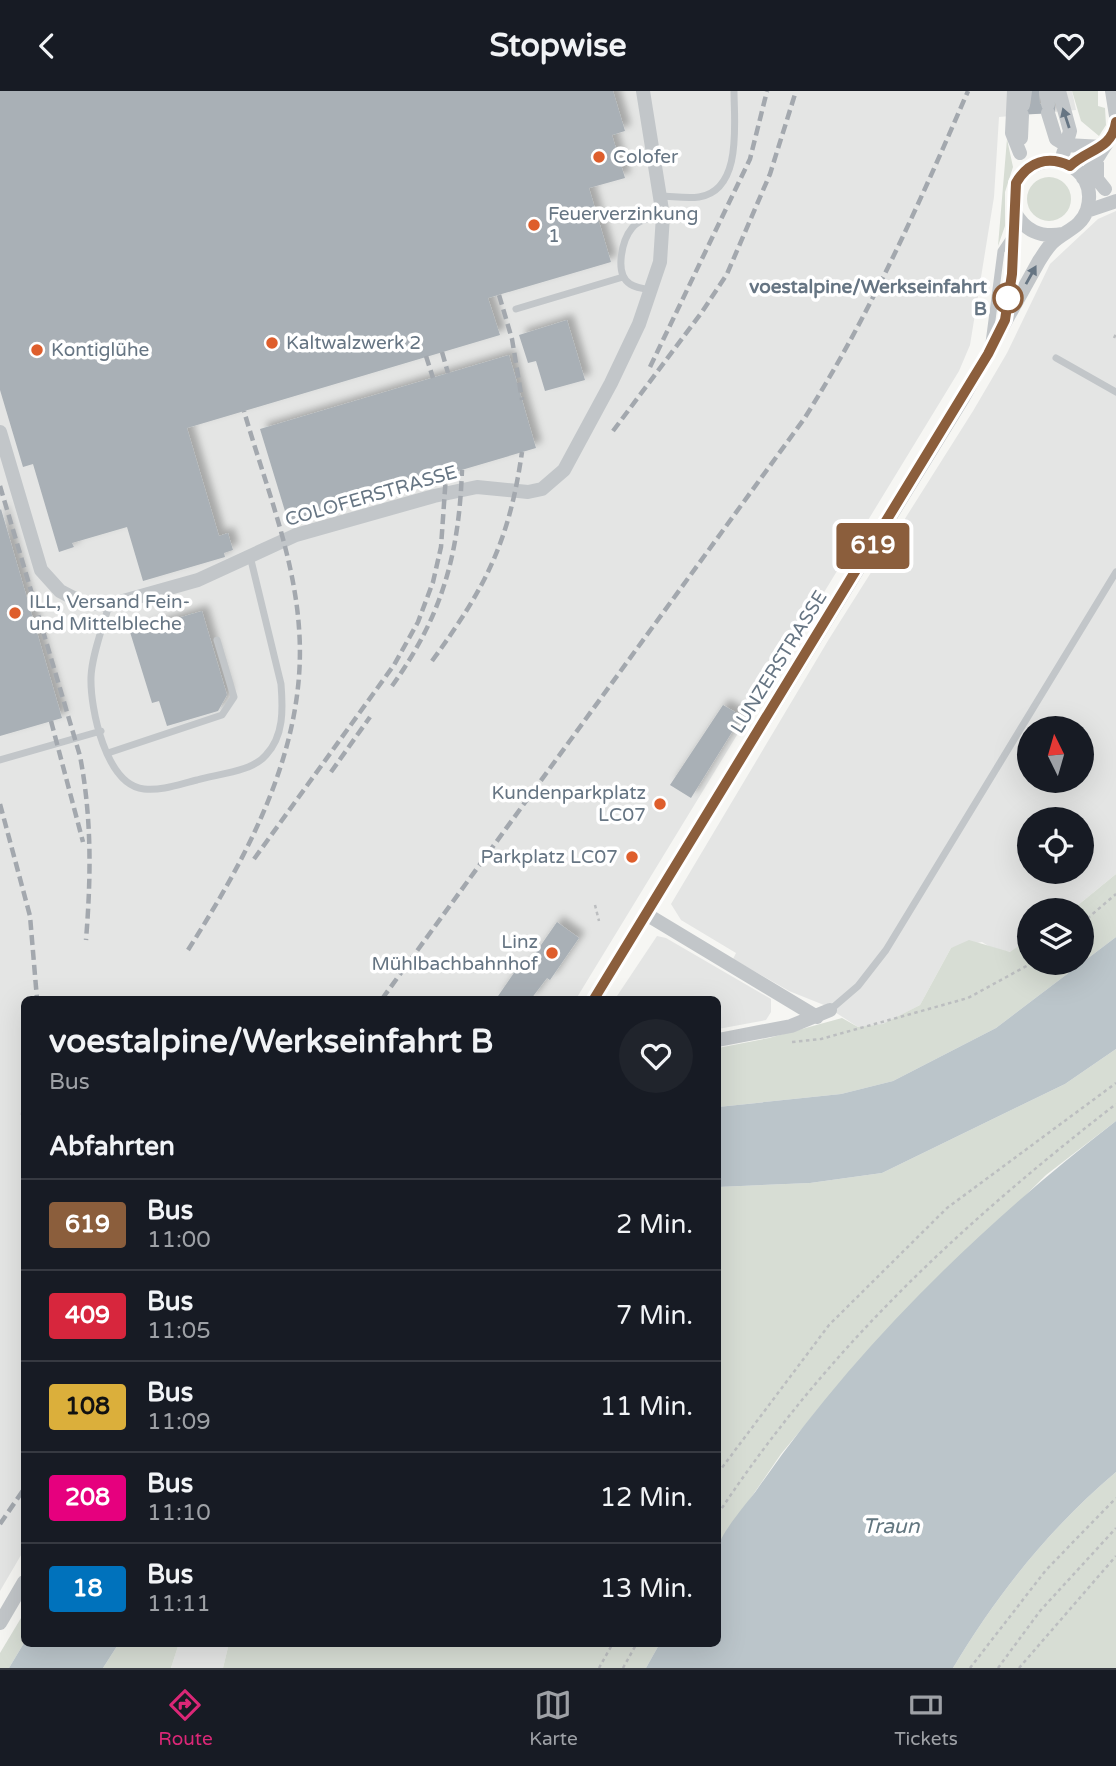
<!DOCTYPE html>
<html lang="de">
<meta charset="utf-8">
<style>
body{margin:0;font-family:"Varela Round",sans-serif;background:#20242c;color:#f1f3f6;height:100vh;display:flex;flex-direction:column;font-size:26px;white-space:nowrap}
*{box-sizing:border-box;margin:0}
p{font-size:23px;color:#9ea1a6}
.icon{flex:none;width:38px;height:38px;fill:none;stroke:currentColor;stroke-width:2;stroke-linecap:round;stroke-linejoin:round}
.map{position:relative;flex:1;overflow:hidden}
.panel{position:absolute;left:21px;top:905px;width:700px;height:651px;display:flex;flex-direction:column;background:#171b24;border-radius:10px;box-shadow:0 7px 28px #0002}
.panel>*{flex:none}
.badge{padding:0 14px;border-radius:5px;font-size:24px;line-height:46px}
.needle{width:46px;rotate:355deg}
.controls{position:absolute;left:1017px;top:625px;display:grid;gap:14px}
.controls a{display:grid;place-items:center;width:77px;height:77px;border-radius:50%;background:#171b24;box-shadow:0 7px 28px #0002;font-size:35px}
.map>.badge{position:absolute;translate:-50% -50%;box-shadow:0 0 0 4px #fff}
h2{padding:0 28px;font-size:26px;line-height:63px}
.round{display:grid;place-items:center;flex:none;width:74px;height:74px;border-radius:37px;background:#20242c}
.summary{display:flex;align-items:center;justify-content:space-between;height:119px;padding:0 28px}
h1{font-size:33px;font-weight:700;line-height:52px}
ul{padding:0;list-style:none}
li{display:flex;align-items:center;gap:21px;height:91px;padding:0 28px;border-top:2px solid #363941}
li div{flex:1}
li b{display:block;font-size:26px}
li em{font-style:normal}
li .badge{min-width:77px;font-weight:700;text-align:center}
header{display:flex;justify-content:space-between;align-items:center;height:91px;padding:0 28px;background:#171b24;font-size:32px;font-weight:700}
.tabs{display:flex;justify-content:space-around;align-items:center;height:98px;border-top:2px solid #363941;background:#171b24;font-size:19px;color:#9ea1a6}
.tabs a{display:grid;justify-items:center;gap:4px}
.tabs .on{color:#db2777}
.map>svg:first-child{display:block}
.built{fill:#e4e5e4;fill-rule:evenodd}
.green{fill:#d7ddd4}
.water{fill:#bbc5ca}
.building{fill:#a9b0b6;filter:url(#shadow)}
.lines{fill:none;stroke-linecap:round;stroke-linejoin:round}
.path{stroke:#bcbec0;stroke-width:2.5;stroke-dasharray:3.5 3.5;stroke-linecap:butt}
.lane{stroke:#c2c6c9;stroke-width:7}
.street{stroke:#c2c6c9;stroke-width:14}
.rail{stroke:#a3a8ae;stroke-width:4.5;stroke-dasharray:10 5;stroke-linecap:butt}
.oneway{fill:#667583}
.line-casing{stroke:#fff;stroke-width:16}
.line{stroke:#8b5e3c;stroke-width:10}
.poi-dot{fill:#de5e2c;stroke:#fff;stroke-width:2.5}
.stop-dot{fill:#fff;stroke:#8b5e3c;stroke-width:3.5}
.labels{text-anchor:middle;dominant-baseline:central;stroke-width:7;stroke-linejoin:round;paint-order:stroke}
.poi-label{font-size:19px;fill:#667583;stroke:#fff;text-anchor:start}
.stop-label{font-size:19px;font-weight:bold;fill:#667583;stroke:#fff;text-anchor:end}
.street-label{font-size:19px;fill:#667583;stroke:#fff}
.water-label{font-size:21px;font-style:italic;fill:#62767f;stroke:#fff}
</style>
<header><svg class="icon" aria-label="back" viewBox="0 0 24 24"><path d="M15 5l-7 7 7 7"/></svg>Stopwise<svg class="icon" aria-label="heart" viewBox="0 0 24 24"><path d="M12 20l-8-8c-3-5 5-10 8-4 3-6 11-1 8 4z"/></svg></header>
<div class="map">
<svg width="1116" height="1577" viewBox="0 0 1116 1577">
<defs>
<filter id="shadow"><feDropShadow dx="6" dy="-6" stdDeviation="3.5" flood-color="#0004"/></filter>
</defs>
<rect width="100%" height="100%" fill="#f6f6f3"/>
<!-- built -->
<path class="built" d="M0 0H1072L1076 19 999 26 994 106 970 254 959 280 576 908H24V1459L0 1500Z
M1116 120V783L1072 819H1029V848L1011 861 995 859 982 851 951 857 920 914 882 934 858 936 824 914 789 900 733 868 736 862 681 829 671 813 829 548 973 320 1007 262 1050 173 1098 128ZM1029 637H1082V690H1029ZM1029 728H1082V780H1029Z
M657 845 666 847 771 908V921L766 929 718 938V908H615Z
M179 1552H229L223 1577H171Z"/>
<!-- green -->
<path class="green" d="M1072 0H1098V15L1105 17 1106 34 1099 45 1081 30Z
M1007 48 1013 76 1005 101V135L998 155Z
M1027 108a22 22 0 1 1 44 0a22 22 0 1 1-44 0Z
M1116 783V846L996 937 893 990 841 1003 718 1016V957L769 947 842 927 858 936 883 933 920 914 951 857 969 849 1010 861 1029 848V872H1082V819H1072Z
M1116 958V1030L1046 1084 853 1276 781 1363 718 1455V1096L810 1092 882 1082 1065 993Z
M1116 1381V1577H953C997 1503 1050 1437 1116 1381Z
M24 1522V1552L9 1577H0V1562Z
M119 1552H179L171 1577H103Z
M229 1552H660L646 1577H223Z"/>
<!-- water -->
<path class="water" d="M1116 846V958L1065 993 882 1082 810 1092 718 1096V1016L841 1003 893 990 996 937Z
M1116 1030V1381C1050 1437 997 1503 953 1577H646L660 1552H718C718 1526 713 1481 718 1457 720 1443 746 1413 756 1400 854 1258 980 1135 1116 1030Z
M24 1552H119L103 1577H9Z"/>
<!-- building -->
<path class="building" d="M0 0H613L625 40 612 44 625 87 589 97 611 171 488 207 500 244 187 337 219 445 228 442 233 459 224 462 225 466 143 490 127 436 72 452 74 456 59 461 33 373 23 376 0 299Z
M1031 0H1039L1040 13 1055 12V22L1016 24V14L1031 13Z
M567 229 585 289 545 300 536 270 528 272 519 244Z
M509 264 536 357 288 430 260 338Z
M1 418 62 627 0 645V419Z
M202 520 227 604 218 620 167 635 159 610 152 612 130 541Z
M723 614 742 625 691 707 670 694Z
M557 831 579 847 550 889 547 887 531 908H496L518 876 523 880Z"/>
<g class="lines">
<!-- path -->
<path class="path" d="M1114 247 1116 243
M595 814 599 830
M1082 832 1116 803
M792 951 821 948 968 907 1032 872
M718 1382 829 1234 947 1117 1116 992
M718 1423C826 1259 961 1133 1116 1013
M599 1577 613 1552
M623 1577 637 1552
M970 1577 1046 1479 1116 1407
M998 1577 1040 1520 1116 1437
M1019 1577 1116 1465"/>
<!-- lane -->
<path class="lane" d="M660 105C672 105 686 108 699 106 743 99 734 31 734 0
M652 199C645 198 636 197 630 193 614 183 622 149 632 137 639 128 652 126 663 125
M516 218 623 186
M989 252 1001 160 1011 145
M1056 267 1116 301
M109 514C103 536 92 563 91 586 90 618 106 694 144 698 162 700 180 693 197 689 217 683 252 681 266 664 284 645 283 618 281 593L250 465
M108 662 222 624 234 606 217 549
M0 669 101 640
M830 919 858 895 886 859 1116 481"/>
<!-- street -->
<path class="street" d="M1014 0 1012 42 1020 62
M1046 0 1048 13
M1059 0 1070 40 1066 54 1103 56
M1112 0 1116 25
M1023 14 1025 0
M1048 22 1056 48 1066 54 1063 63
M1021 47 1022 24
M1097 72V88L1105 98
M1083 87C1096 72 1103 55 1116 40
M1014 120C1025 140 1040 147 1063 143
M1087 120 1116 110
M0 341 41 479 60 500 81 511 109 514 198 489 296 444 434 405 477 396 528 401 542 398 564 379 611 292 639 233 660 171 663 125 643 0
M646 823 817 926
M594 908 963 307 1039 170C1043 164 1047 157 1052 152 1064 140 1081 137 1087 119 1101 73 1040 51 1016 92L1012 183 1005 230
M718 949 791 935 830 919
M0 1532 24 1491"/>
<!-- rail -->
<path class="rail" d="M499 204 512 248 522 309
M442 261 448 282
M426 265 433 287
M650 276 750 68 767 0
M613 340 702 221 727 183 770 83 796 0
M0 395 80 665C92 728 91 786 86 849
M432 570C485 497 509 452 522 361
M392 595C442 525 459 464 462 379
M51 630 83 751
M331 681 370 626
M0 713 30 825 37 908
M254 768 394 574 418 531 433 491 441 456 446 384
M188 859C249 763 308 654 299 537 294 463 264 390 244 320
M382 908 804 328C870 224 919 113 968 0
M23 1024 24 1012
M0 1433 24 1398"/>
</g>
<!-- one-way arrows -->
<defs><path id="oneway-solid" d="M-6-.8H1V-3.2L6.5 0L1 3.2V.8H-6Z" transform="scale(1.75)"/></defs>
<g class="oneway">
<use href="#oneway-solid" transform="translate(1066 27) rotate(-108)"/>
<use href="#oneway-solid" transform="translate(1031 184) rotate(-61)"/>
</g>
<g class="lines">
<defs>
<path id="line" d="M594 908 988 263 1005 229 1012 183 1016 92C1028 71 1048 64 1070 75 1087 58 1112 59 1116 31"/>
</defs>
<!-- line casing -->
<use href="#line" class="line-casing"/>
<!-- line -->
<use href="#line" class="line"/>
</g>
<!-- markers -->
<g class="poi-dot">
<circle cx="599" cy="66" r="7"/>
<circle cx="534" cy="134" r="7"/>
<circle cx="272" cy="252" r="7"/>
<circle cx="37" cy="259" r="7"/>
<circle cx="15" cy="522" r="7"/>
<circle cx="660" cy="713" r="7"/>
<circle cx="632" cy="766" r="7"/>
<circle cx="552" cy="862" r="7"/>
</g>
<circle class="stop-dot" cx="1008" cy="207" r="14"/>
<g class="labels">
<!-- poi labels -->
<g class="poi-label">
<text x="613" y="66">Colofer</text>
<text x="548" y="123">Feuerverzinkung<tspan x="548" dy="22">1</tspan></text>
<text x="286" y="252">Kaltwalzwerk 2</text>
<text x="51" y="259">Kontiglühe</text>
<text x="29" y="511">ILL, Versand Fein-<tspan x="29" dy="22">und Mittelbleche</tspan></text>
<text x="646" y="702" text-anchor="end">Kundenparkplatz<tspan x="646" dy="22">LC07</tspan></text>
<text x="618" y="766" text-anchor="end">Parkplatz LC07</text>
<text x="538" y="851" text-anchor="end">Linz<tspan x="538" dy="22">Mühlbachbahnhof</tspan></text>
</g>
<!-- stop labels -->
<g class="stop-label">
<text x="987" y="196">voestalpine/Werkseinfahrt<tspan x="987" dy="22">B</tspan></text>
</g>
<!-- street labels -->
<g class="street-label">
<text transform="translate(371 405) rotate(-16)">COLOFERSTRASSE</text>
<text transform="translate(779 571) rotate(-58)">LUNZERSTRASSE</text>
</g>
<!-- water labels -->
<g class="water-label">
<text x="891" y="1435">Traun</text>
</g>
</g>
</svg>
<div class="controls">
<a><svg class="needle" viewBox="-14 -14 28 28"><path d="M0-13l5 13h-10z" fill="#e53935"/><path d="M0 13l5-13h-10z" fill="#9ea1a6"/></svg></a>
<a><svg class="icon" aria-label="locate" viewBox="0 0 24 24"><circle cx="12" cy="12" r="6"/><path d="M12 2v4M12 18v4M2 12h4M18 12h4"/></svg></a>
<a><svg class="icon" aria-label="layers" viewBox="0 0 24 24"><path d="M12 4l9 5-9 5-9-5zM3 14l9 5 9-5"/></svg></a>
</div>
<b class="badge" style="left:873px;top:455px;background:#8b5e3c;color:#fff">619</b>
<section class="panel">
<div class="summary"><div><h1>voestalpine/Werkseinfahrt B</h1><p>Bus</p></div><a class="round"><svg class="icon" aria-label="heart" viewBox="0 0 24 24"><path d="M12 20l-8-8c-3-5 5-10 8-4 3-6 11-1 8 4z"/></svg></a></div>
<h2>Abfahrten</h2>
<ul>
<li><span class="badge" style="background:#8b5e3c;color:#fff">619</span><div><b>Bus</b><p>11:00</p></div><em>2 Min.</em></li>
<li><span class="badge" style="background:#d7263d;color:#fff">409</span><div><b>Bus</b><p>11:05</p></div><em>7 Min.</em></li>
<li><span class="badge" style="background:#dbaf3b;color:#111">108</span><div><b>Bus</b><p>11:09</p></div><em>11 Min.</em></li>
<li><span class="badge" style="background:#e6007e;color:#fff">208</span><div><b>Bus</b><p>11:10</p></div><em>12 Min.</em></li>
<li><span class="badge" style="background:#0072bc;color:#fff">18</span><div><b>Bus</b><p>11:11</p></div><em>13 Min.</em></li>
</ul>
</section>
</div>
<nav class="tabs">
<a class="on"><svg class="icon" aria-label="directions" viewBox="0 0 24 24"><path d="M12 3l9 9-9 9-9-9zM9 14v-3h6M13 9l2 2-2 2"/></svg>Route</a>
<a><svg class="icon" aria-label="map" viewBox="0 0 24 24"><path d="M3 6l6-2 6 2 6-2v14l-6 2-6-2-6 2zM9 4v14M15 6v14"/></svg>Karte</a>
<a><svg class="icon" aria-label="tickets" viewBox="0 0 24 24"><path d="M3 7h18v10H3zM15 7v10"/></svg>Tickets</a>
</nav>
